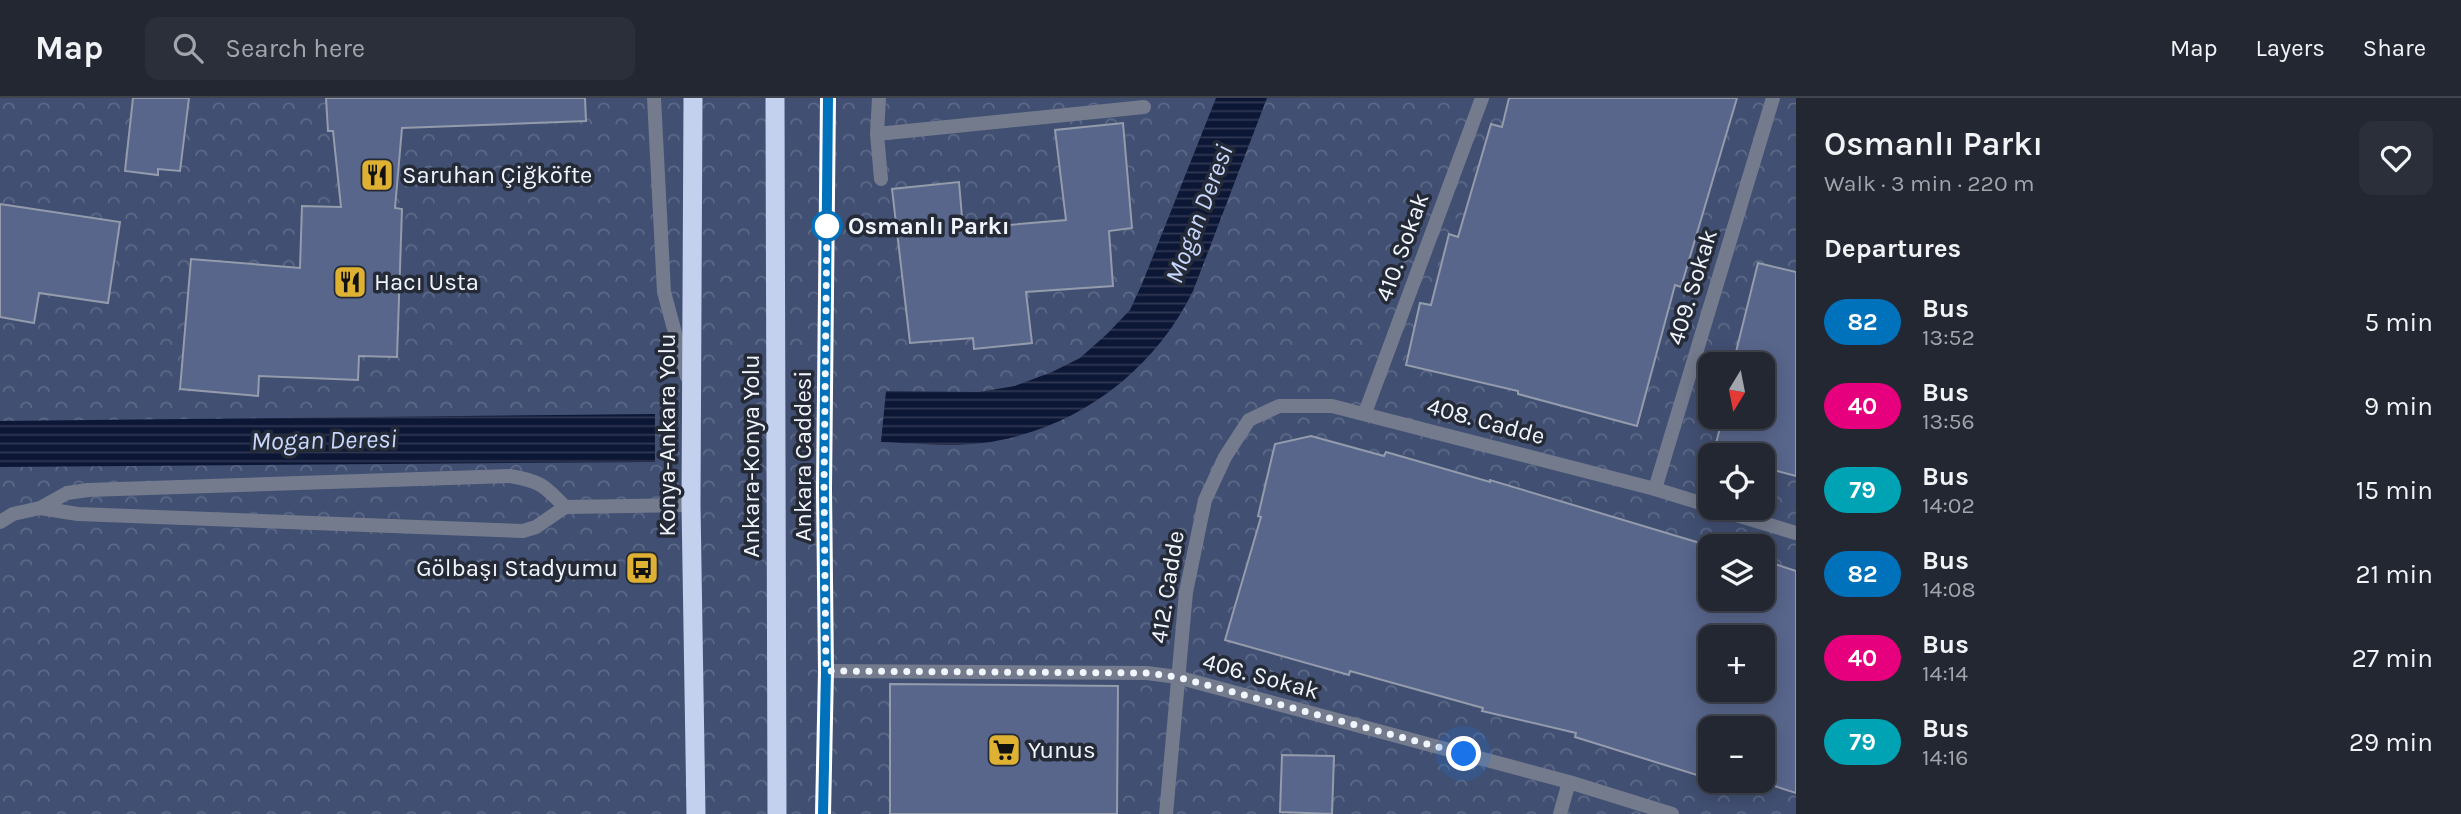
<!DOCTYPE html>
<meta charset="utf-8">
<style>
body{margin:0;font-family:Karla,sans-serif;background:#2b2f3a;color:#f1f3f6;height:100vh;display:flex;flex-direction:column;font-size:26px;white-space:nowrap}
*{box-sizing:border-box;margin:0}
p{font-size:23px;color:#a3a5ac}
.icon{flex:none;width:38px;height:38px;fill:none;stroke:currentColor;stroke-width:2;stroke-linecap:round;stroke-linejoin:round}
.map{position:relative;flex:1;overflow:hidden}
.panel{display:flex;flex-direction:column;background:#232732;width:665px}
.panel>*{flex:none}
.badge{padding:0 14px;border-radius:23px;font-size:24px;line-height:46px}
.needle{width:46px;rotate:190deg}
.tools{position:absolute;left:1698px;top:254px;display:grid;gap:14px}
.tools a{display:grid;place-items:center;width:77px;height:77px;border-radius:14px;background:#232732;box-shadow:0 4px 18px #0003,0 0 0 2px #40444d;font-size:35px}
.you{position:absolute;width:35px;height:35px;margin:-18px;border:5px solid #fff;border-radius:50%;background:#1a73e8;box-shadow:0 0 0 10px #1a73e833}
.map>.badge{position:absolute;translate:-50% -50%;box-shadow:0 0 0 4px #fff}
h2{padding:0 28px;font-size:26px;line-height:63px}
.round{display:grid;place-items:center;flex:none;width:74px;height:74px;border-radius:14px;background:#2b2f3a}
.headline{display:flex;align-items:center;justify-content:space-between;height:119px;padding:0 28px}
h1{font-size:33px;font-weight:600;line-height:52px}
ul{padding:0;list-style:none}
li{display:flex;align-items:center;gap:21px;height:84px;padding:0 28px}
li div{flex:1}
li b{display:block;font-size:26px}
li em{font-style:normal}
li .badge{min-width:77px;font-weight:700;text-align:center}
header{display:flex;align-items:center;gap:42px;box-sizing:border-box;height:98px;padding:0 35px;background:#232732;border-bottom:2px solid #40444d}
header strong{font-size:33px}
nav{display:flex;gap:38px;margin-inline-start:auto;font-size:24px}
.search{width:490px;height:63px;background:#2b2f3a;display:flex;align-items:center;gap:18px;box-sizing:border-box;padding:0 24px;border-radius:14px;color:#a3a5ac;font-size:26px}
main{display:flex;flex:1;min-height:0}
.map>svg:first-child{display:block}
.forest{fill:url(#forest-crowns);fill-rule:evenodd}
.water{fill:url(#water-rules)}
.building{fill:#58668c;stroke:#949bab;stroke-width:2;fill-rule:evenodd}
.lines{fill:none;stroke-linecap:round;stroke-linejoin:round}
.minor{stroke:#747b8d;stroke-width:14}
.tertiary{stroke:#747b8d;stroke-width:14}
.trunk{stroke:#c3d0ee;stroke-width:19}
.line-casing{stroke:#fff;stroke-width:16}
.line{stroke:#0072bc;stroke-width:10}
.walk{stroke:#f1f5fe;stroke-width:7;stroke-dasharray:0 12.6}
.stop-dot{fill:#fff;stroke:#0072bc;stroke-width:3.5}
.labels{text-anchor:middle;dominant-baseline:central;stroke-width:7;stroke-linejoin:round;paint-order:stroke}
.poi-label{font-size:24px;fill:#f1f5fe;stroke:#252a37;text-anchor:start}
.stop-label{font-size:24px;font-weight:bold;fill:#f1f5fe;stroke:#252a37;text-anchor:start}
.street-label{font-size:24px;fill:#f1f5fe;stroke:#252a37}
.water-label{font-size:26px;font-style:italic;fill:#c7d7fd;stroke:#252a37}
</style>
<header>
<strong>Map</strong>
<div class="search"><svg class="icon" aria-label="search" viewBox="0 0 24 24"><circle cx="10" cy="10" r="6"/><path d="M15 15l6 6"/></svg>Search here</div>
<nav><a>Map</a><a>Layers</a><a>Share</a></nav>
</header>
<main>
<div class="map">
<svg width="1796" height="716" viewBox="0 0 1796 716">
<defs>
<pattern id="forest-crowns" width="20" height="18" patternUnits="userSpaceOnUse" patternTransform="scale(1.75)"><rect width="20" height="18" fill="#414f72"/><path d="M2 6a3 3 0 1 1 6 0M12 15a3 3 0 1 1 6 0" fill="none" stroke="#5d6987"/></pattern>
<pattern id="water-rules" width="6" height="5" patternUnits="userSpaceOnUse" patternTransform="scale(1.75)"><rect width="6" height="5" fill="#0c1635"/><path d="M0 2.5h6" fill="none" stroke="#303853"/></pattern>
</defs>
<rect width="100%" height="100%" fill="#2f3442"/>
<!-- forest -->
<path class="forest" d="M0 0H1796V716H0ZM1710 266H1762V318H1710ZM1710 357H1762V410H1710ZM1710 448H1762V500H1710ZM1710 539H1762V592H1710ZM1710 630H1762V682H1710Z"/>
<!-- water -->
<path class="water" d="M1216 0H1267L1193 193C1153 275 1074 333 983 345 951 349 913 345 881 344L886 293 979 294 1015 288 1052 274 1080 260 1107 236 1130 212 1142 186Z
M655 316V364L0 369V323Z"/>
<!-- building -->
<path class="building" d="M133 0H189L180 73 158 71V77L125 73Z
M326 0H585L586 23 402 30 395 110 402 111 397 259 359 258 358 282 259 278 258 298 180 291 191 161 300 170 302 108 341 109 333 33H328Z
M1509 0H1737L1681 189 1675 187 1637 328 1518 296V293L1406 267 1420 205 1431 207 1449 136 1458 139 1491 26 1502 29Z
M1123 25 1132 130 1109 133 1113 188 1026 194 1032 245 974 251 973 240 910 245 892 91 959 84 963 131 1066 122 1055 32Z
M0 106 120 124 108 205 39 195 34 225 0 219Z
M1758 165 1796 174V378L1762 369V357H1713L1723 318H1762V266H1733Z
M1311 338 1384 358 1386 354 1490 384V382L1710 448V500H1764L1775 466 1796 473V695L1762 684V630H1710V637L1697 677 1575 639 1576 635 1482 613 1483 610 1350 573 1349 577 1225 542 1261 419 1258 418 1275 346ZM1710 539H1762V592H1710Z
M890 586 1118 588 1117 716H890Z
M1282 657 1334 658 1332 716 1280 714Z"/>
<g class="lines">
<!-- minor -->
<path class="minor" d="M879 0 877 36 881 81
M877 36 1144 9
M1365 315 1482 0
M1655 391 1773 0
M40 410 78 416 523 433 536 429 565 409 691 407
M0 424 13 416 40 410 67 395 88 392 510 378C540 383 544 387 565 409
M826 573 1147 575 1177 579 1569 684 1672 716
M1560 716 1569 684"/>
<!-- tertiary -->
<path class="tertiary" d="M654 0 664 194 687 279
M1713 410 1796 435
M823 716 826 573 824 391 828 0
M1166 716 1186 494 1205 402 1225 359 1249 322 1279 308H1332L1655 391 1710 408"/>
<!-- trunk -->
<path class="trunk" d="M693 0 691 407 696 716
M775 0 777 716"/>
</g>
<g class="lines">
<defs>
<path id="line" d="M823 716 826 573 824 391 828 0"/>
</defs>
<!-- line casing -->
<use href="#line" class="line-casing"/>
<!-- line -->
<use href="#line" class="line"/>
<!-- walk -->
<path class="walk" d="M827 128V120L824 391 826 573 1147 575 1177 579 1464 656"/>
</g>
<!-- icons -->
<defs>
<symbol id="restaurant-square" viewBox="-11 -11 22 22"><rect x="-9" y="-9" width="18" height="18" rx="4" fill="#deb133" stroke="#252a37"/><path d="M-5-6h1v4h1v-4h1v4h1v-4h1v5L-1.5 .5V6h-2V.5L-5-1ZM5-6V6H3V1.5H1.5Q1.5-4 5-6Z" fill="#111"/></symbol>
<symbol id="bus-square" viewBox="-11 -11 22 22"><rect x="-9" y="-9" width="18" height="18" rx="4" fill="#deb133" stroke="#252a37"/><path d="M-5-6H5V4H4V6H2V4H-2V6H-4V4H-5ZM-3.5-4V0h7V-4ZM-3.5 1.2v1.5H-2V1.2ZM2 1.2v1.5H3.5V1.2Z" fill="#111"/></symbol>
<symbol id="supermarket-square" viewBox="-11 -11 22 22"><rect x="-9" y="-9" width="18" height="18" rx="4" fill="#deb133" stroke="#252a37"/><path d="M-6-5.5h2.5l.6 2H6L4.5 2H-2.5L-4.4-4H-6ZM-1.5 3.2a1.3 1.3 0 1 0 .1 0ZM3 3.2a1.3 1.3 0 1 0 .1 0Z" fill="#111"/></symbol>
</defs>
<g fill-rule="evenodd">
<use href="#restaurant-square" x="358" y="58" width="38" height="38"/>
<use href="#restaurant-square" x="331" y="165" width="38" height="38"/>
<use href="#bus-square" x="623" y="451" width="38" height="38"/>
<use href="#supermarket-square" x="985" y="633" width="38" height="38"/>
</g>
<!-- markers -->
<circle class="stop-dot" cx="827" cy="128" r="14"/>
<g class="labels">
<!-- poi labels -->
<g class="poi-label">
<text x="402" y="77">Saruhan Çiğköfte</text>
<text x="374" y="184">Hacı Usta</text>
<text x="618" y="470" text-anchor="end">Gölbaşı Stadyumu</text>
<text x="1028" y="652">Yunus</text>
</g>
<!-- stop labels -->
<g class="stop-label">
<text x="848" y="128">Osmanlı Parkı</text>
</g>
<!-- street labels -->
<g class="street-label">
<text transform="translate(1402 149) rotate(-70)">410. Sokak</text>
<text transform="translate(1692 189) rotate(-73)">409. Sokak</text>
<text transform="translate(1486 323) rotate(15)">408. Cadde</text>
<text transform="translate(667 337) rotate(-90)">Konya-Ankara Yolu</text>
<text transform="translate(751 358) rotate(-90)">Ankara-Konya Yolu</text>
<text transform="translate(803 358) rotate(-90)">Ankara Caddesi</text>
<text transform="translate(1167 489) rotate(-81)">412. Cadde</text>
<text transform="translate(1261 578) rotate(15)">406. Sokak</text>
</g>
<!-- water labels -->
<g class="water-label">
<text transform="translate(1199 116) rotate(-69)">Mogan Deresi</text>
<text transform="translate(324 342) rotate(-1)">Mogan Deresi</text>
</g>
</g>
</svg>
<div class="tools">
<a><svg class="needle" viewBox="-14 -14 28 28"><path d="M0-13l5 13h-10z" fill="#e53935"/><path d="M0 13l5-13h-10z" fill="#a3a5ac"/></svg></a>
<a><svg class="icon" aria-label="locate" viewBox="0 0 24 24"><circle cx="12" cy="12" r="6"/><path d="M12 2v4M12 18v4M2 12h4M18 12h4"/></svg></a>
<a><svg class="icon" aria-label="layers" viewBox="0 0 24 24"><path d="M12 4l9 5-9 5-9-5zM3 14l9 5 9-5"/></svg></a>
<a>+</a>
<a>−</a>
</div>
<div class="you" style="left:1464px;top:656px"></div>
</div>
<section class="panel">
<div class="headline"><div><h1>Osmanlı Parkı</h1><p>Walk · 3 min · 220 m</p></div><a class="round"><svg class="icon" aria-label="heart" viewBox="0 0 24 24"><path d="M12 20l-8-8c-3-5 5-10 8-4 3-6 11-1 8 4z"/></svg></a></div>
<h2>Departures</h2>
<ul>
<li><span class="badge" style="background:#0072bc;color:#fff">82</span><div><b>Bus</b><p>13:52</p></div><em>5 min</em></li>
<li><span class="badge" style="background:#e6007e;color:#fff">40</span><div><b>Bus</b><p>13:56</p></div><em>9 min</em></li>
<li><span class="badge" style="background:#00a3b4;color:#fff">79</span><div><b>Bus</b><p>14:02</p></div><em>15 min</em></li>
<li><span class="badge" style="background:#0072bc;color:#fff">82</span><div><b>Bus</b><p>14:08</p></div><em>21 min</em></li>
<li><span class="badge" style="background:#e6007e;color:#fff">40</span><div><b>Bus</b><p>14:14</p></div><em>27 min</em></li>
<li><span class="badge" style="background:#00a3b4;color:#fff">79</span><div><b>Bus</b><p>14:16</p></div><em>29 min</em></li>
</ul>
</section>
</main>
